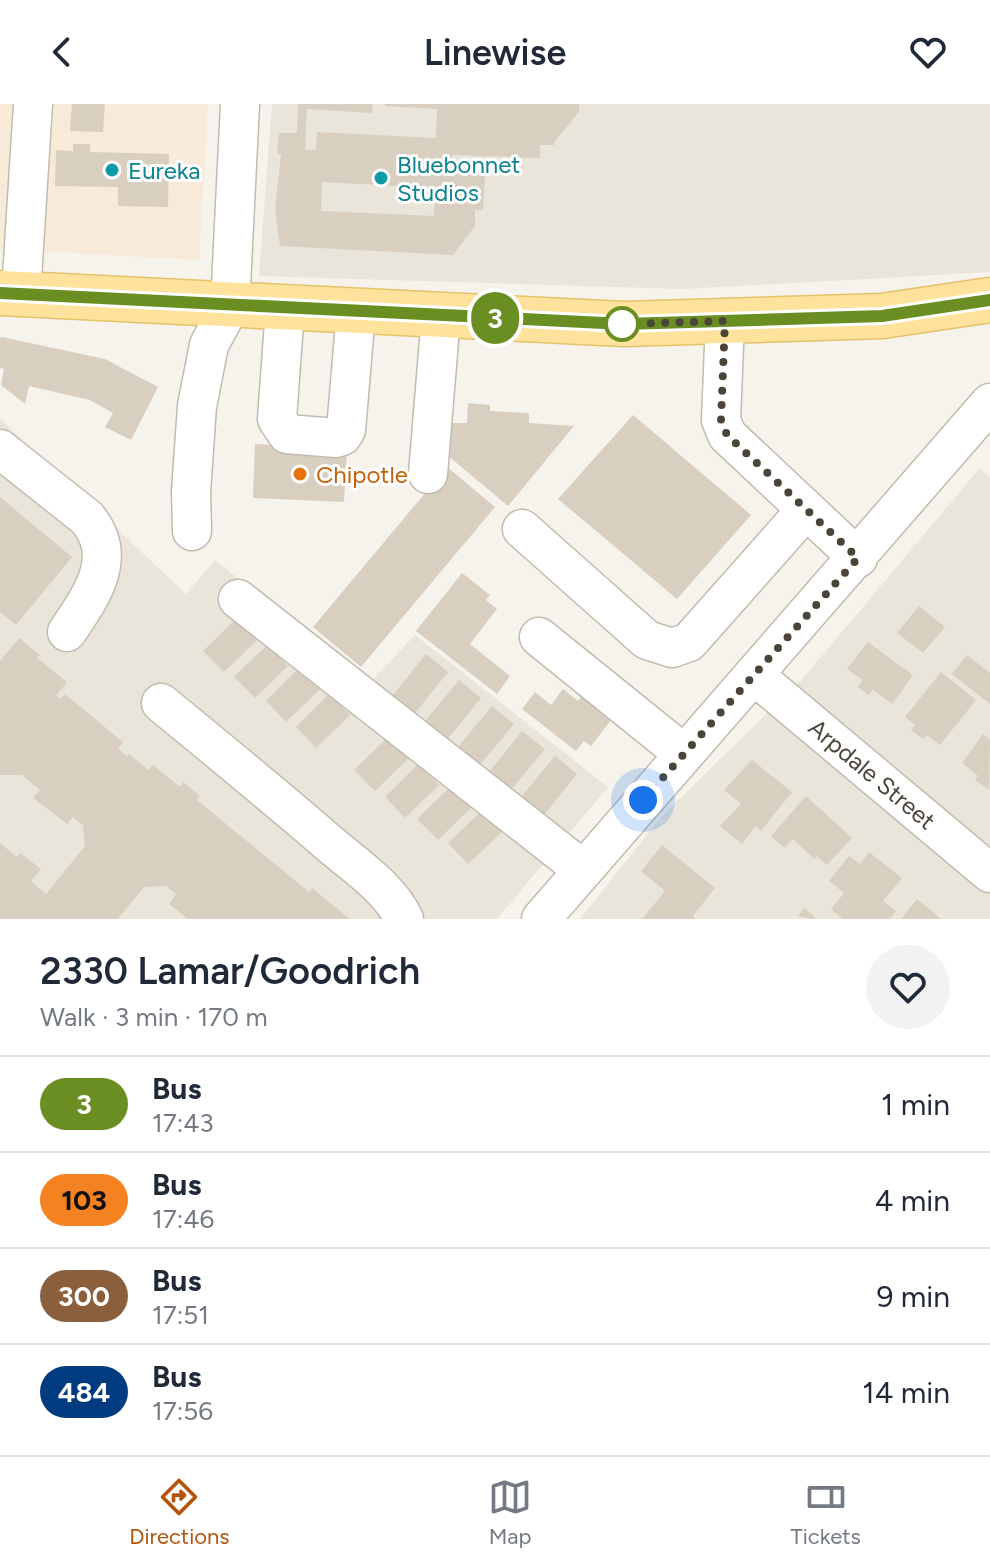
<!DOCTYPE html>
<meta charset="utf-8">
<style>
body{margin:0;font-family:Figtree,sans-serif;background:#f2f2f3;color:#1f2937;height:100vh;display:flex;flex-direction:column;font-size:30px;white-space:nowrap}
*{box-sizing:border-box;margin:0}
p{font-size:26px;color:#747a83}
.icon{flex:none;width:44px;height:44px;fill:none;stroke:currentColor;stroke-width:2;stroke-linecap:round;stroke-linejoin:round}
.map{position:relative;height:815px;overflow:hidden}
.details{display:flex;flex-direction:column;background:#fff;flex:1}
.details>*{flex:none}
.badge{padding:0 16px;border-radius:26px;font-size:28px;line-height:52px}
.you{position:absolute;width:40px;height:40px;margin:-20px;border:6px solid #fff;border-radius:50%;background:#1a73e8;box-shadow:0 0 0 12px #1a73e833}
.map>.badge{position:absolute;translate:-50% -50%;box-shadow:0 0 0 4px #fff}
.round{display:grid;place-items:center;flex:none;width:84px;height:84px;border-radius:42px;background:#f2f2f3}
.overview{display:flex;align-items:center;justify-content:space-between;height:136px;padding:0 40px}
h1{font-size:38px;font-weight:600;line-height:60px}
ul{padding:0;list-style:none}
li{display:flex;align-items:center;gap:24px;height:96px;padding:0 40px;border-top:2px solid #e0e1e3}
li div{flex:1}
li b{display:block;font-size:30px}
li em{font-style:normal}
li .badge{min-width:88px;font-weight:700;text-align:center}
header{display:flex;justify-content:space-between;align-items:center;height:104px;padding:0 40px;background:#fff;font-size:36px;font-weight:600}
.menu{display:flex;justify-content:space-around;align-items:center;height:112px;border-top:2px solid #e0e1e3;background:#fff;font-size:22px;color:#747a83}
.menu a{display:grid;justify-items:center;gap:4px}
.menu .on{color:#b45309}
.map>svg:first-child{display:block}
.residential{fill:#eae5da}
.commercial{fill:#f7ead8}
.building{fill:#d8cfc1;fill-rule:evenodd}
.lines{fill:none;stroke-linecap:round;stroke-linejoin:round}
.minor-casing{stroke:#c2bbae;stroke-width:41}
.major-casing{stroke:#e6c16a;stroke-width:47}
.minor{stroke:#fff;stroke-width:38}
.major{stroke:#ffe39c;stroke-width:44}
.line-casing{stroke:#fff;stroke-width:18}
.line{stroke:#6b8e23;stroke-width:12}
.walk{stroke:#4b4439;stroke-width:8;stroke-dasharray:0 14.4}
.culture-dot{fill:#0f9aa8;stroke:#fff;stroke-width:3}
.stop-dot{fill:#fff;stroke:#6b8e23;stroke-width:4}
.food-dot{fill:#e8710a;stroke:#fff;stroke-width:3}
.labels{text-anchor:middle;dominant-baseline:central;stroke-width:6;stroke-linejoin:round;paint-order:stroke}
.culture-label{font-size:24px;fill:#0d838f;stroke:#fff;text-anchor:start}
.food-label{font-size:24px;fill:#c56008;stroke:#fff;text-anchor:start}
.street-label{font-size:24px;fill:#4b4439;stroke:#fff}
</style>
<header><svg class="icon" aria-label="back" viewBox="0 0 24 24"><path d="M15 5l-7 7 7 7"/></svg>Linewise<svg class="icon" aria-label="heart" viewBox="0 0 24 24"><path d="M12 20l-8-8c-3-5 5-10 8-4 3-6 11-1 8 4z"/></svg></header>
<div class="map">
<svg width="990" height="815" viewBox="0 0 990 815">
<rect width="100%" height="100%" fill="#f6f3ec"/>
<!-- residential -->
<path class="residential" d="M272 0H990V168L683 185 259 172Z
M0 315 186 490 215 456 369 580 415 531 608 683 497 815H0Z
M980 364 990 373V815H580L661 713 804 573Z"/>
<!-- commercial -->
<path class="commercial" d="M0 0H208L199 156 0 145Z"/>
<!-- building -->
<path class="building" d="M72 0H105L103 28 70 27Z
M298 0H373L372 9 307 5 305 46H316L317 28 436 34 437 5 385 2V0H579V8L555 37 554 41H540V54L452 51 451 67 485 70 483 106H475V122L453 151 280 142 275 104 281 50H277L279 29H297ZM322 78 435 84 434 112 321 107Z
M73 40H90V48L169 50 168 103 118 102V83L55 82 56 46 73 47Z
M2 233 105 255 158 283 131 336 105 323 113 309 90 296 29 282 25 300 1 281 4 265 0 264V234Z
M468 299 490 301V307L529 309V319L574 322 508 402 441 346 446 319H467Z
M633 311 751 411 677 495 558 395Z
M255 340 331 343 347 347 344 398 253 394Z
M447 363 495 403 361 563 313 523Z
M0 393 72 453 16 521 0 508Z
M462 469 490 491 486 496 497 505 470 540 510 572 497 590 416 527Z
M919 502 945 523 923 549 897 529Z
M236 515 257 536 224 568 203 547Z
M19 534 40 551 37 554 67 578 56 592 60 595 65 590 123 638 118 645 127 652 129 650 149 666 153 661 180 683 183 678 200 692 197 696 309 788 312 784 350 815H188L169 800 176 790 166 782 144 783 118 815H0V739L17 753 20 749 41 765 31 777 46 790 85 742 83 721 73 713 67 720 33 694 40 686 22 671H0V557Z
M868 538 913 571 892 600 873 586 869 591 858 583 863 576 847 565Z
M267 541 288 562 255 594 234 573Z
M426 550 448 568 415 609 393 591Z
M967 551 990 569V600L952 570Z
M299 564 320 585 286 618 266 597Z
M941 568 976 596 940 641 927 631 923 635 911 626 915 621 905 613Z
M459 576 481 594 447 636 425 617Z
M563 585 578 597 582 592 612 615 591 642 584 637 576 647 522 605 535 588 551 601Z
M329 590 350 611 316 644 296 623Z
M492 602 514 620 480 661 458 643Z
M522 627 545 645 511 686 489 668Z
M983 630 990 635 989 686 975 676 978 672 962 659Z
M387 634 408 655 375 687 354 666Z
M555 652 577 670 544 711 521 693Z
M752 656 792 688 761 727 756 722 742 740 720 722 741 700 724 686Z
M418 660 439 681 405 714 385 693Z
M450 683 471 704 438 736 417 715Z
M806 692 852 734 827 761 817 752 814 755 793 735 784 744 771 732Z
M481 707 502 728 468 760 448 739Z
M662 741 715 784 693 812 696 815H642L665 787 641 767Z
M869 748 902 774 883 797 896 807 890 815H843L831 805 844 789 829 777 849 752 860 760Z
M917 795 941 815H901Z
M804 804 815 813 814 815 798 812Z"/>
<g class="lines">
<defs>
<path id="minor" d="M21 190 33 0
M285 205 277 315 287 330 336 334 342 332 346 326 356 208
M725 217 721 316 727 331 858 454
M0 345 87 414C120 454 91 492 67 528
M428 370 441 212
M522 425 647 536 672 544 689 538 805 407
M192 427 191 388 197 302 209 241 230 202 240 0
M238 495 582 765
M539 533 684 650
M754 571 990 769
M161 599C218 646 276 693 331 741 357 763 389 784 404 815
M541 815 990 299"/>
<path id="major" d="M0 189 624 220 882 212 990 196"/>
</defs>
<!-- minor casing -->
<use href="#minor" class="minor-casing"/>
<!-- major casing -->
<use href="#major" class="major-casing"/>
<!-- minor -->
<use href="#minor" class="minor"/>
<!-- major -->
<use href="#major" class="major"/>
</g>
<g class="lines">
<defs>
<path id="line" d="M0 189 624 220 882 212 990 196"/>
</defs>
<!-- line casing -->
<use href="#line" class="line-casing"/>
<!-- line -->
<use href="#line" class="line"/>
<!-- walk -->
<path class="walk" d="M622 220 725 217 721 316 727 331 858 454 643 696"/>
</g>
<!-- markers -->
<g class="culture-dot">
<circle cx="112" cy="66" r="8"/>
<circle cx="381" cy="74" r="8"/>
</g>
<circle class="stop-dot" cx="622" cy="220" r="16"/>
<circle class="food-dot" cx="300" cy="370" r="8"/>
<g class="labels">
<!-- culture labels -->
<g class="culture-label">
<text x="397" y="60">Bluebonnet<tspan x="397" dy="28">Studios</tspan></text>
<text x="128" y="66">Eureka</text>
</g>
<!-- food labels -->
<g class="food-label">
<text x="316" y="370">Chipotle</text>
</g>
<!-- street labels -->
<g class="street-label">
<text transform="translate(872 670) rotate(40)">Arpdale Street</text>
</g>
</g>
</svg>
<div class="you" style="left:643px;top:696px"></div>
<b class="badge" style="left:495px;top:214px;background:#6b8e23;color:#fff">3</b>
</div>
<section class="details">
<div class="overview"><div><h1>2330 Lamar/Goodrich</h1><p>Walk · 3 min · 170 m</p></div><a class="round"><svg class="icon" aria-label="heart" viewBox="0 0 24 24"><path d="M12 20l-8-8c-3-5 5-10 8-4 3-6 11-1 8 4z"/></svg></a></div>
<ul>
<li><span class="badge" style="background:#6b8e23;color:#fff">3</span><div><b>Bus</b><p>17:43</p></div><em>1 min</em></li>
<li><span class="badge" style="background:#f58220;color:#111">103</span><div><b>Bus</b><p>17:46</p></div><em>4 min</em></li>
<li><span class="badge" style="background:#8b5e3c;color:#fff">300</span><div><b>Bus</b><p>17:51</p></div><em>9 min</em></li>
<li><span class="badge" style="background:#003b80;color:#fff">484</span><div><b>Bus</b><p>17:56</p></div><em>14 min</em></li>
</ul>
</section>
<nav class="menu">
<a class="on"><svg class="icon" aria-label="directions" viewBox="0 0 24 24"><path d="M12 3l9 9-9 9-9-9zM9 14v-3h6M13 9l2 2-2 2"/></svg>Directions</a>
<a><svg class="icon" aria-label="map" viewBox="0 0 24 24"><path d="M3 6l6-2 6 2 6-2v14l-6 2-6-2-6 2zM9 4v14M15 6v14"/></svg>Map</a>
<a><svg class="icon" aria-label="tickets" viewBox="0 0 24 24"><path d="M3 7h18v10H3zM15 7v10"/></svg>Tickets</a>
</nav>
